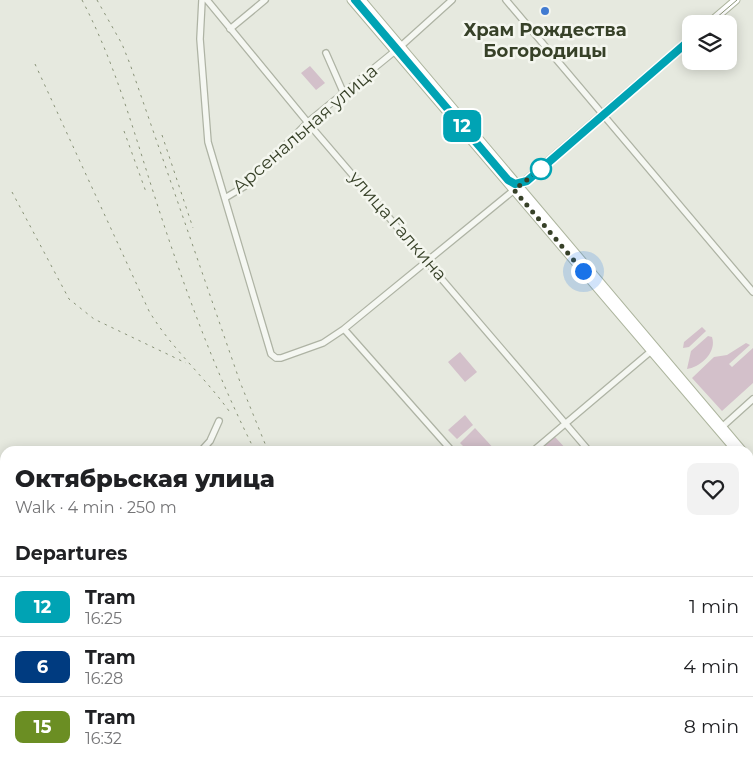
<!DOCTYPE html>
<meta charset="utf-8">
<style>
body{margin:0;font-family:Montserrat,sans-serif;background:#f2f2f2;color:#202124;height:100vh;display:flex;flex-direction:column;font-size:19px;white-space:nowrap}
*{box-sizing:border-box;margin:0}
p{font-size:16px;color:#757577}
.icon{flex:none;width:28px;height:28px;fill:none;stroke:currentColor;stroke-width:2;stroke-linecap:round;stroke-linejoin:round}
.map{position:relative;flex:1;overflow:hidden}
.panel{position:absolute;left:0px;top:446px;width:754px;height:321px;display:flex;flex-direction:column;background:#fff;border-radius:15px 15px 0 0;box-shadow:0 2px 12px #0003}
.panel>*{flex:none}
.badge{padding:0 10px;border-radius:8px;font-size:18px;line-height:32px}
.tools{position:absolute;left:682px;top:15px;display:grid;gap:10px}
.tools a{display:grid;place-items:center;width:55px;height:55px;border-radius:10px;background:#fff;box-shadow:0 2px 12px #0003;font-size:25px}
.you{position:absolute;width:25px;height:25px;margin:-12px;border:4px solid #fff;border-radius:50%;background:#1a73e8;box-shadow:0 0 0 8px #1a73e833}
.map>.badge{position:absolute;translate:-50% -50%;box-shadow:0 0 0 2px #fff}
h2{padding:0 15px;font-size:19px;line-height:45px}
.round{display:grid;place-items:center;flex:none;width:52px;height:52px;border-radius:10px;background:#f2f2f2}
.head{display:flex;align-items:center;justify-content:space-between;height:85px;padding:0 15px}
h1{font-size:24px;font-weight:800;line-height:38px}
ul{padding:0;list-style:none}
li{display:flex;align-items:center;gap:15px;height:60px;padding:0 15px;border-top:1px solid #e0e0e0}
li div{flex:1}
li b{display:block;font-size:19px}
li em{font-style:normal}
li .badge{min-width:55px;font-weight:700;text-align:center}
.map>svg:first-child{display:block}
.green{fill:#d3c0ca}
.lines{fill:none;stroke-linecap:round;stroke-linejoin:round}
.river{stroke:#bdca99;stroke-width:7}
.minor-casing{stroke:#aeb3a4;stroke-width:8}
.major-casing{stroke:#adb59e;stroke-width:9}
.minor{stroke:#f5f7f2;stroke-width:5.5}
.major{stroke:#fff;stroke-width:7}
.tram{stroke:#899378;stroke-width:1}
.rail{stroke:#899378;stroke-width:1;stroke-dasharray:2.5 5;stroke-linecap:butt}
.line-casing{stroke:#fff;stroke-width:11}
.line{stroke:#00a3b4;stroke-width:8}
.walk{stroke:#374128;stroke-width:5;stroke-dasharray:0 9}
.poi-dot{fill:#417bd1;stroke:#f4f6ef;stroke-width:2}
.stop-dot{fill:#fff;stroke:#00a3b4;stroke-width:2.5}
.labels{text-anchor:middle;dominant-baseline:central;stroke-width:5;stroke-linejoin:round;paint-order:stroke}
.poi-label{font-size:18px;font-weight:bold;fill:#374128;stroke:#f4f6ef}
.street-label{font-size:18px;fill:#374128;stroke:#f4f6ef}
</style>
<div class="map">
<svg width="753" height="767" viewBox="0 0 753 767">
<rect width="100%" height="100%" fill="#e6e9df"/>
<!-- green -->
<path class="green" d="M310 66 325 83 316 90 301 73Z
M702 327 706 331 689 347 683 348 684 342Z
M708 336 712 337C717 352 701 367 687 369L691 351Z
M746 343 750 345 729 364 732 367 753 348V383L722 411 692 378 714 357 727 355Z
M460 352 477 372 465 382 448 362Z
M465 415 473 425 457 439 448 430Z
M475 428 496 451H468L460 443Z
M555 437 568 451H538Z
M0 619 5 632V717L0 713Z
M0 743H5V762L71 763 72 767H0Z
M97 762H324L327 767H94Z
M444 763 502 762 508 765 509 762 698 763 691 767H430Z"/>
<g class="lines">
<!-- river -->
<path class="river" d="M0 653 5 668
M96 762 106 767
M307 762 310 767
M235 767 241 762"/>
<defs>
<path id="minor" d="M202 0 200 39 208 142 271 354 276 358H281L323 343 344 329 514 190
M207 0 314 130 589 451
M506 0 753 292
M230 29 265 0
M401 46 452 0
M326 53 344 94
M225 198 245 186 308 122 395 51
M344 329 452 451
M722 427 753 399
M201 451 210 441 219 421
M533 451 650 352
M749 487 753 483
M744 762 748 767
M79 767 82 762
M715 767 720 762"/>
<path id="major" d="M351 0 736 451
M362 0 743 451
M708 24 736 0
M517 188 691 38
M749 458 753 463
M749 467 753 472"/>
</defs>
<!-- minor casing -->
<use href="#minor" class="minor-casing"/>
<!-- major casing -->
<use href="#major" class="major-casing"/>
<!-- minor -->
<use href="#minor" class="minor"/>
<!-- major -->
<use href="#major" class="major"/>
<!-- tram -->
<path class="tram" d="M355 0 508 180 515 184 527 181 691 39
M709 24 737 0"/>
<!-- rail -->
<path class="rail" d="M82 0C113 59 131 122 151 185 180 276 212 366 255 451
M97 0 122 44 130 64 240 382 268 451
M35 64 149 311C171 348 204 376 229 411
M124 131 146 192
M162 135 193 228
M12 192 69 299 94 319 186 363
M749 677 753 675
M362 762 364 767
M392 762V767"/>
</g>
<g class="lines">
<defs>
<path id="line" d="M355 0 508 180 515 184 527 181 691 39"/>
</defs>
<!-- line casing -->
<use href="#line" class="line-casing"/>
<!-- line -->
<use href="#line" class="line"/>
<!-- walk -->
<path class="walk" d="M541 169 514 190 583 271"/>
</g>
<!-- markers -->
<circle class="poi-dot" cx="545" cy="11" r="5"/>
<circle class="stop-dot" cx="541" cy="169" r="10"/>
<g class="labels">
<!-- poi labels -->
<g class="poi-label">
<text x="545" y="30">Храм Рождества<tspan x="545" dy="21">Богородицы</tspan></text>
</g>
<!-- street labels -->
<g class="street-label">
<text transform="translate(305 129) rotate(-41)">Арсенальная улица</text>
<text transform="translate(398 226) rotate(49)">улица Галкина</text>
</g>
</g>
</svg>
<div class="tools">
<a><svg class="icon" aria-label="layers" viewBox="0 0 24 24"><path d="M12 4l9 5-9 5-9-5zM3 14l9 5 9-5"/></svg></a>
</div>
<div class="you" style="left:583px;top:271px"></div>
<b class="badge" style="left:462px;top:126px;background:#00a3b4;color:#fff">12</b>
<section class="panel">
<div class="head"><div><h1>Октябрьская улица</h1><p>Walk · 4 min · 250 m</p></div><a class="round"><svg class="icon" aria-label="heart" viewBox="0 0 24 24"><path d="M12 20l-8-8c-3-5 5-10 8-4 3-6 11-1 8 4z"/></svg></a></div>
<h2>Departures</h2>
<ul>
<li><span class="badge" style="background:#00a3b4;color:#fff">12</span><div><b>Tram</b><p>16:25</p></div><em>1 min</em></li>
<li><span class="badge" style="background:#003b80;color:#fff">6</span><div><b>Tram</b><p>16:28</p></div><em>4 min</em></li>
<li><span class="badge" style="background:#6b8e23;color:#fff">15</span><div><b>Tram</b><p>16:32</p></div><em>8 min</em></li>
</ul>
</section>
</div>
